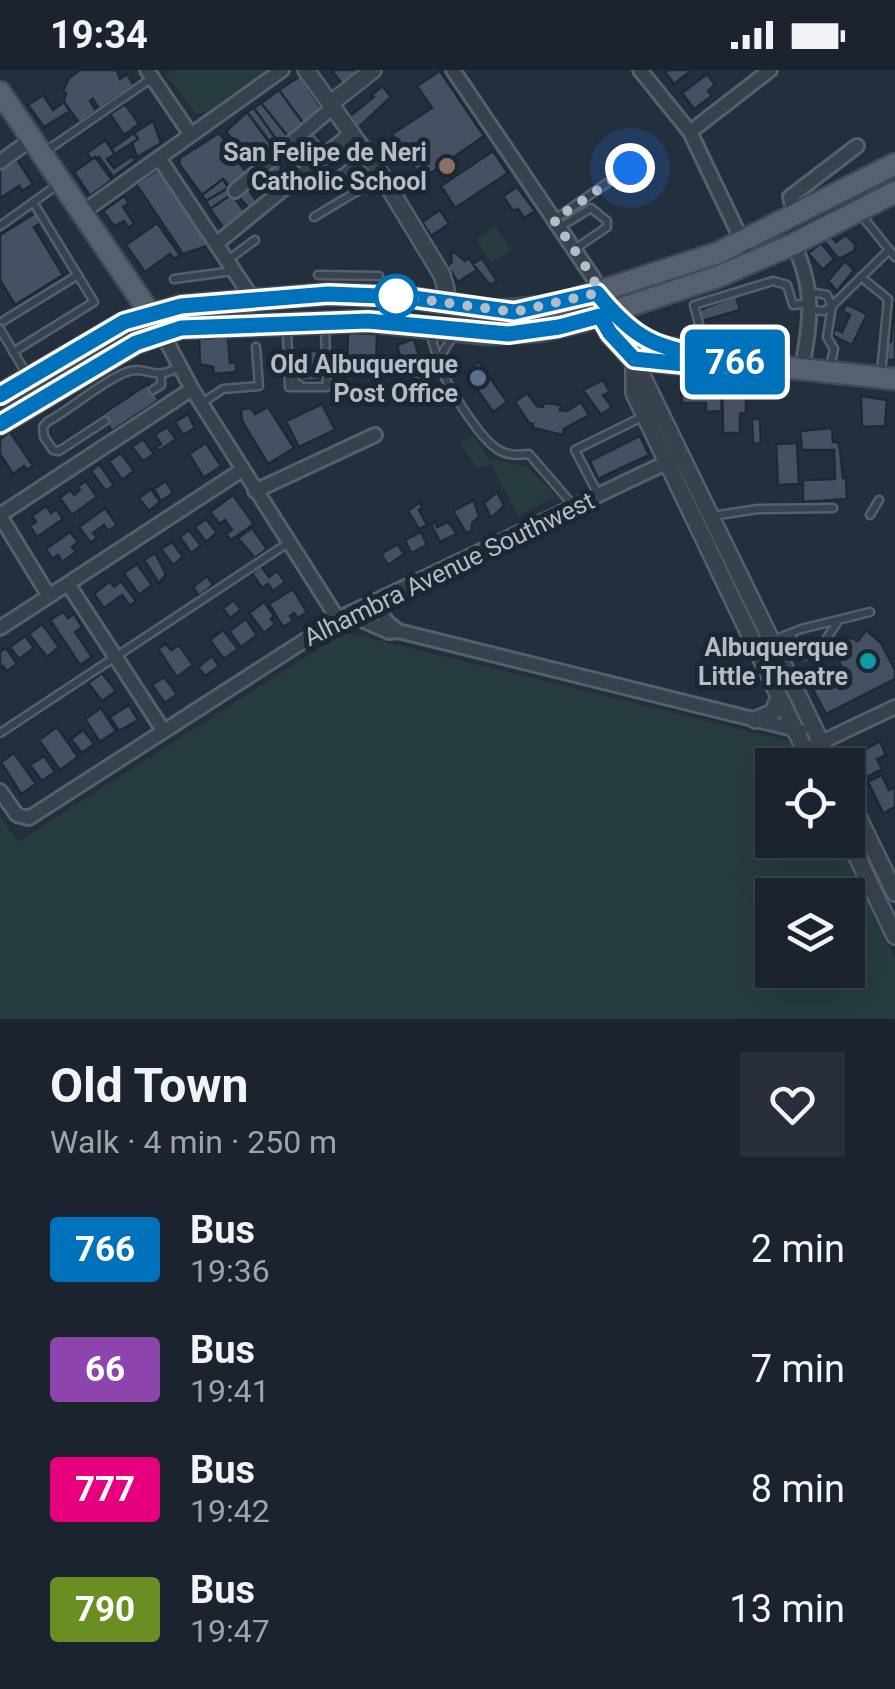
<!DOCTYPE html>
<meta charset="utf-8">
<style>
body{margin:0;font-family:Roboto,sans-serif;background:#282f3a;color:#f1f3f6;height:100vh;display:flex;flex-direction:column;font-size:38px;white-space:nowrap}
*{box-sizing:border-box;margin:0}
p{font-size:32px;color:#a0a4aa}
.icon{flex:none;width:55px;height:55px;fill:none;stroke:currentColor;stroke-width:2;stroke-linecap:round;stroke-linejoin:round}
.map{position:relative;height:949px;overflow:hidden}
.panel{display:flex;flex-direction:column;background:#1b232e;flex:1}
.panel>*{flex:none}
.badge{padding:0 20px;border-radius:8px;font-size:35px;line-height:65px}
.fabs{position:absolute;left:755px;top:678px;display:grid;gap:20px}
.fabs a{display:grid;place-items:center;width:110px;height:110px;border-radius:0px;background:#1b232e;box-shadow:0 10px 40px #0002,0 0 0 2px #39404a;font-size:50px}
.you{position:absolute;width:50px;height:50px;margin:-25px;border:8px solid #fff;border-radius:50%;background:#1a73e8;box-shadow:0 0 0 15px #1a73e833}
.map>.badge{position:absolute;translate:-50% -50%;box-shadow:0 0 0 5px #fff}
.round{display:grid;place-items:center;flex:none;width:105px;height:105px;border-radius:0px;background:#282f3a}
.overview{display:flex;align-items:center;justify-content:space-between;height:170px;padding:0 50px}
h1{font-size:48px;font-weight:700;line-height:75px}
ul{padding:0;list-style:none}
li{display:flex;align-items:center;gap:30px;height:120px;padding:0 50px}
li div{flex:1}
li b{display:block;font-size:38px}
li em{font-style:normal}
li .badge{min-width:110px;font-weight:700;text-align:center}
.status{display:flex;justify-content:space-between;align-items:center;height:70px;padding:0 50px;background:#1b232e;direction:ltr}
.status svg{height:28px;fill:currentColor}
.map>svg:first-child{display:block}
.green{fill:#263c3f;fill-rule:evenodd}
.building{fill:#455162;stroke:#1f2835;stroke-width:2.5}
.lines{fill:none;stroke-linecap:round;stroke-linejoin:round}
.service-casing{stroke:#565f6c;stroke-width:11}
.minor-casing{stroke:#565f6c;stroke-width:18}
.tertiary-casing{stroke:#565f6c;stroke-width:20}
.primary-casing{stroke:#414a57;stroke-width:25}
.service{stroke:#38414e;stroke-width:6}
.minor{stroke:#38414e;stroke-width:12}
.tertiary{stroke:#38414e;stroke-width:15}
.primary{stroke:#56606e;stroke-width:20}
.line-casing{stroke:#fff;stroke-width:22}
.line{stroke:#0072bc;stroke-width:15}
.walk{stroke:#b4bcc9;stroke-width:10;stroke-dasharray:0 18}
.education-dot{fill:#8d6e63;stroke:#1d2633;stroke-width:4}
.stop-dot{fill:#fff;stroke:#0072bc;stroke-width:5}
.service-dot{fill:#5c6f8a;stroke:#1d2633;stroke-width:4}
.culture-dot{fill:#0f9aa8;stroke:#1d2633;stroke-width:4}
.labels{text-anchor:middle;dominant-baseline:central;stroke-width:10;stroke-linejoin:round;paint-order:stroke}
.poi-label{font-size:25px;font-weight:bold;fill:#b4bcc9;stroke:#1d2633;text-anchor:end}
.street-label{font-size:25px;fill:#b4bcc9;stroke:#1d2633}
</style>
<div class="status"><b>19:34</b><svg viewBox="0 0 49 12"><path d="M0 12V9h3v3zM5 12V6h3v6zM10 12V3h3v9zM15 12V0h3v12zM26 1h20v11H26zM47 4h2v5h-2z"/></svg></div>
<div class="map">
<svg width="895" height="949" viewBox="0 0 895 949">
<rect width="100%" height="100%" fill="#242f3e"/>
<!-- green -->
<path class="green" d="M172 0H267L205 43 196 44 166 5Z
M496 157 511 180 491 193 476 169Z
M473 366 488 388 527 397 556 426 518 446 491 394 477 398 460 374Z
M345 562 792 672 803 695H772V770H839L895 888V949H0V746L18 772ZM772 825H848V900H772Z"/>
<!-- building -->
<path class="building" d="M80 0H117L120 9 127 4 134 15 99 39 93 29 90 31 96 41 79 53 64 32 66 23 63 21 69 8Z
M331 0H361L343 15Z
M668 0H692L674 14 665 2Z
M440 1 484 66 422 109 392 64 432 38 417 16Z
M707 4 715 15 708 21 712 26 694 39 682 23Z
M300 6 324 42 306 57 279 20Z
M382 16 391 27 358 58 350 46 374 27 372 25Z
M279 20 306 57 290 69 261 33Z
M43 25 53 40 64 32 70 41 44 57 28 35Z
M261 33 290 69 281 76 254 38Z
M125 34 139 54 124 65 110 44Z
M254 38 281 76 276 80 247 42Z
M247 42 277 83 268 89 260 79 255 82 251 77 244 86 226 61Z
M153 51 161 73 137 87 132 73 138 69 134 63Z
M313 61 326 76 294 103 285 92 291 88 288 85 299 77 296 72Z
M134 63 138 69 115 84 111 79Z
M219 63 240 88 237 90 249 106 233 120 223 109 202 125 179 94 180 88Z
M105 70 115 84 107 89 114 98 132 86 135 91 113 107 99 87 91 89 87 83Z
M493 81 508 103 455 138 441 116Z
M95 87 112 110 90 126 74 102Z
M16 88 33 114 22 121 19 116 0 128V99Z
M277 91 289 107 264 127 251 112Z
M157 100 164 101 210 175 183 184 136 114Z
M223 109 228 118 206 131 202 125Z
M246 115 258 134 251 140 236 124Z
M517 117 535 141 524 148 518 139 513 141 503 126Z
M228 118 232 124 210 139 206 131Z
M232 124 247 145 225 160 210 139Z
M124 126 129 133 123 137 134 153 129 158 124 151 114 156 103 141Z
M440 140 449 154 431 166 422 152Z
M37 142 43 152 34 157 63 205 15 235 0 210V165Z
M157 153 180 185 174 189 170 184 145 202 126 175Z
M846 165 856 175 854 181 839 189 824 171 831 166 836 172Z
M821 173 834 189 823 200 808 183Z
M454 182 465 191 469 188 477 200 458 212 447 196 452 192 451 184Z
M482 188 497 211 490 215 473 194Z
M845 191 854 200 837 221 828 211Z
M736 226 740 240 702 251 699 240Z
M894 233H895V290H887V272H891Z
M846 234 867 244 852 275 832 265 836 259 842 262 850 245 843 241Z
M348 263 377 264 376 299H347Z
M228 267 230 293 236 292V302L214 304 213 297 200 294 199 269Z
M414 269 430 325 425 327 402 293 397 275Z
M300 281H318L320 310 302 311Z
M479 292 507 332 493 342 465 302Z
M680 305 720 310 722 341 706 342V333H682Z
M603 310 610 322 603 325 612 337 601 345 583 320Z
M722 310 746 313V342L740 344V363H723Z
M148 314 159 330 112 361 101 345Z
M527 323 537 336 543 337 544 333 561 335 560 340 567 341 581 332 589 345 564 359 563 365 533 358V354L529 353 515 332Z
M861 326 887 330 885 356 862 357Z
M322 334 335 360 299 377 286 351Z
M268 337 294 378 268 394 242 351 241 339 251 338 255 344Z
M188 344 195 358 183 365 175 352Z
M752 349H760L761 373 753 374Z
M167 357 176 369 159 381 156 377 161 374 155 365Z
M832 358 833 372H838L840 379 843 408H846L847 429 803 432V410L835 409 834 380H802L800 361Z
M10 362 33 396 27 400 24 396 13 404 0 384V369Z
M640 366 649 385 598 409 590 391Z
M143 369 154 384 143 391 132 377Z
M206 373 221 396 204 408 189 384Z
M797 373 799 414 778 415 776 374Z
M121 383 134 401 122 410 109 391Z
M99 394 114 415 106 421 91 401Z
M86 411 97 427 72 445 60 428 70 420 74 425 80 420 77 417Z
M166 411 173 423 161 431 154 419Z
M151 419 160 432 149 441 139 428Z
M497 422 504 436 491 448 484 433Z
M233 425 254 454 231 470 226 464 232 460 225 450 220 454 210 442Z
M474 430 479 447 472 453V460L466 463 453 441Z
M420 432 422 438 419 440 427 455 419 459 408 441Z
M46 436 51 443 56 439 63 449 37 467 30 456 36 452 32 446Z
M105 438 117 455 108 461 104 455 93 463 97 468 91 473 79 457Z
M206 449 217 463 206 472 195 457Z
M435 452 437 457 448 452 457 464 440 472 431 454Z
M252 458 267 479 255 488 238 468Z
M189 460 201 476 191 483 180 467Z
M70 462 78 472 72 477 76 482 62 492 58 485 52 489 46 479Z
M421 462 427 475 411 483 405 470Z
M172 472 183 487 173 495 161 479Z
M398 474 404 484 388 495 381 484Z
M155 483 166 504 159 513 144 490Z
M137 494 152 515 139 525 124 503Z
M261 496 269 507 277 501 285 512 273 521 268 514 262 518 252 503Z
M207 506 213 515 199 526 193 517Z
M110 511 114 517 121 511 136 531 130 536 122 525 104 538 94 524Z
M293 519 307 542 298 548 294 543 290 546 293 551 283 557 269 534Z
M234 530 241 540 230 548 223 538Z
M264 532 274 546 271 549 275 554 264 563 249 543Z
M63 542 68 548 74 544 82 557 75 562 92 587 80 595 50 550Z
M246 549 257 565 241 577 229 561Z
M42 554 59 577 47 587 29 564Z
M223 560 238 579 224 589 210 570Z
M866 560 881 573 895 600V609L826 644 810 614 824 608 826 611 845 602 840 594 839 584 843 583 849 567 858 571Z
M25 566 34 578 19 589 10 577Z
M166 574 171 580 179 575 193 595 177 607 158 579Z
M6 578 17 594 7 601 3 596 0 599V582Z
M212 586 219 596 205 606 198 597Z
M102 603 116 621 102 631 88 613Z
M164 607 177 624 165 633 152 615Z
M129 635 138 650 119 661 110 647Z
M101 638 116 661 100 672 85 649Z
M57 657 78 687 60 700 39 670Z
M83 660 94 674 82 683 71 669Z
M880 671 886 685 877 689 882 699 867 707 856 685Z
M14 683 36 714 21 724 1 692Z
M44 686 55 702 42 711 30 695Z
M882 705 889 720 895 717V737L883 743 868 712Z"/>
<g class="lines">
<defs>
<path id="service" d="M43 83 152 8
M310 100 323 118 367 84
M862 146 895 187
M314 147 381 107
M555 149 629 98
M0 156 60 113
M560 157 591 138 607 151V157L575 179
M228 190 255 170
M318 205 379 206
M861 207 888 229 881 303
M174 209 233 201
M810 222 827 225 832 236 827 267 834 279 829 301
M811 240 824 241 832 236 889 180
M3 251 78 205
M0 259 26 303
M287 259 289 317H327L325 256
M430 263 438 290 453 266
M697 281 702 266 694 235 773 211 787 215 793 235 810 233
M13 282 94 232 33 132
M438 290C444 312 478 366 497 379 508 386 517 385 529 384L573 435
M290 291 296 314H299
M153 320 161 315V304
M202 333 223 319 259 316 256 277
M105 351 59 381 53 380 44 367 43 357 47 352C74 337 97 315 124 303 147 293 152 313 178 297
M598 424 575 380 644 346
M870 445 879 430
M712 446 758 439 833 438
M790 564 803 586 813 583 822 575 839 550
M771 571 801 559 870 542
M0 663 288 473"/>
<path id="minor" d="M147 0 191 65
M453 0 594 209 597 223
M640 0 690 62 745 177
M690 62 770 0
M159 88 252 228
M0 92 32 69
M235 121 333 37
M83 142 282 0
M795 145 790 127 857 76
M216 174 352 63
M794 174C815 222 811 248 802 298
M162 263 192 319 338 549
M255 421 375 365
M0 445 192 319
M0 446 49 526
M68 514 163 660
M376 532 386 551 398 561
M348 544 389 562 398 561 801 661
M0 558 242 400
M805 680 895 637
M0 721 17 745 29 748 338 549 674 389"/>
<path id="tertiary" d="M306 0 382 106 442 205 446 219 445 233
M330 34 373 0
M634 289 832 695
M634 289V323L812 695
M755 650 773 642 779 627
M848 726 895 823
M848 768 895 866"/>
<path id="primary" d="M0 22 156 252
M605 233 630 260 655 275 736 292 895 309
M598 235 610 263 634 289 694 295
M0 325 124 253 181 236 328 224 406 227 496 241 554 236 718 183 895 94
M0 354 136 273 181 258 368 251 488 264 539 261 583 251 717 207 794 174 895 122"/>
</defs>
<!-- service casing -->
<use href="#service" class="service-casing"/>
<!-- minor casing -->
<use href="#minor" class="minor-casing"/>
<!-- tertiary casing -->
<use href="#tertiary" class="tertiary-casing"/>
<!-- primary casing -->
<use href="#primary" class="primary-casing"/>
<!-- service -->
<use href="#service" class="service"/>
<!-- minor -->
<use href="#minor" class="minor"/>
<!-- tertiary -->
<use href="#tertiary" class="tertiary"/>
<!-- primary -->
<use href="#primary" class="primary"/>
</g>
<g class="lines">
<defs>
<path id="line" d="M0 325 124 252 181 236 328 224 406 227 514 242 597 223C645 283 666 276 736 292L693 295 634 289 610 263 600 246 559 257 508 264 368 251 181 258 136 273 0 354"/>
</defs>
<!-- line casing -->
<use href="#line" class="line-casing"/>
<!-- line -->
<use href="#line" class="line"/>
<!-- walk -->
<path class="walk" d="M396 226 514 242 597 223 594 209 554 150 630 98"/>
</g>
<!-- markers -->
<circle class="education-dot" cx="447" cy="96" r="10"/>
<circle class="stop-dot" cx="396" cy="226" r="20"/>
<circle class="service-dot" cx="478" cy="308" r="10"/>
<circle class="culture-dot" cx="868" cy="591" r="10"/>
<g class="labels">
<!-- poi labels -->
<g class="poi-label">
<text x="427" y="82">San Felipe de Neri<tspan x="427" dy="29">Catholic School</tspan></text>
<text x="458" y="294">Old Albuquerque<tspan x="458" dy="29">Post Office</tspan></text>
<text x="848" y="577">Albuquerque<tspan x="848" dy="29">Little Theatre</tspan></text>
</g>
<!-- street labels -->
<g class="street-label">
<text transform="translate(449 499) rotate(-26)">Alhambra Avenue Southwest</text>
</g>
</g>
</svg>
<div class="fabs">
<a><svg class="icon" aria-label="locate" viewBox="0 0 24 24"><circle cx="12" cy="12" r="6"/><path d="M12 2v4M12 18v4M2 12h4M18 12h4"/></svg></a>
<a><svg class="icon" aria-label="layers" viewBox="0 0 24 24"><path d="M12 4l9 5-9 5-9-5zM3 14l9 5 9-5"/></svg></a>
</div>
<div class="you" style="left:630px;top:98px"></div>
<b class="badge" style="left:735px;top:292px;background:#0072bc;color:#fff">766</b>
</div>
<section class="panel">
<div class="overview"><div><h1>Old Town</h1><p>Walk · 4 min · 250 m</p></div><a class="round"><svg class="icon" aria-label="heart" viewBox="0 0 24 24"><path d="M12 20l-8-8c-3-5 5-10 8-4 3-6 11-1 8 4z"/></svg></a></div>
<ul>
<li><span class="badge" style="background:#0072bc;color:#fff">766</span><div><b>Bus</b><p>19:36</p></div><em>2 min</em></li>
<li><span class="badge" style="background:#8e44ad;color:#fff">66</span><div><b>Bus</b><p>19:41</p></div><em>7 min</em></li>
<li><span class="badge" style="background:#e6007e;color:#fff">777</span><div><b>Bus</b><p>19:42</p></div><em>8 min</em></li>
<li><span class="badge" style="background:#6b8e23;color:#fff">790</span><div><b>Bus</b><p>19:47</p></div><em>13 min</em></li>
</ul>
</section>
